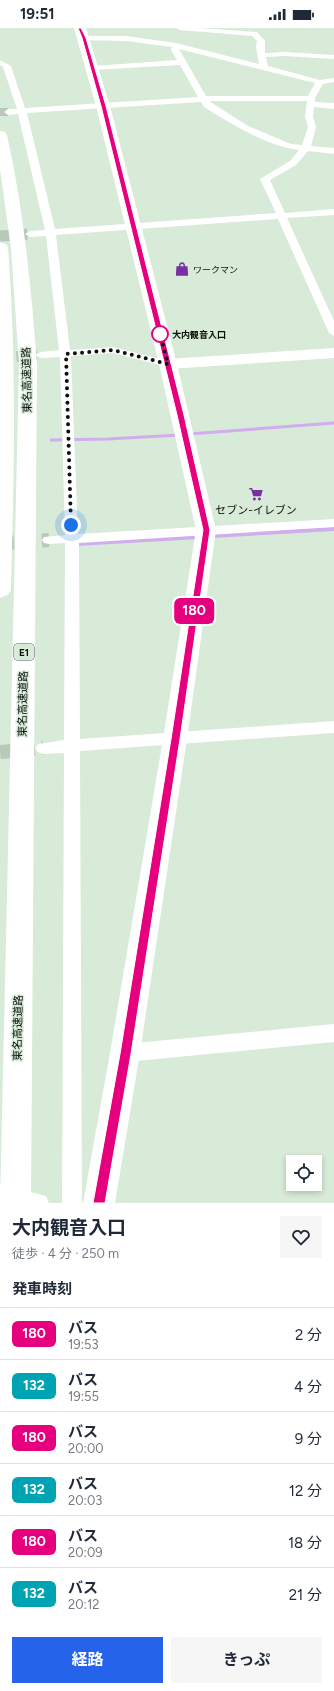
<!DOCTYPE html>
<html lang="ja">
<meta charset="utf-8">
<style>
body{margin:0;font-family:Figtree,"Noto Sans JP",sans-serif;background:#f6f6f7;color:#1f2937;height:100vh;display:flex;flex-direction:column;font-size:15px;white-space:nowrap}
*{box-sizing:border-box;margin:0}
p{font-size:13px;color:#747a83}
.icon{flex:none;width:22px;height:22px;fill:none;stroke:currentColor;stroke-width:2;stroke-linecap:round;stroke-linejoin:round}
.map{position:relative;height:1175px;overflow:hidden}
.drawer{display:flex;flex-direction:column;background:#fff;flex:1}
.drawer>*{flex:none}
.badge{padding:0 8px;border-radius:6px;font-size:14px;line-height:26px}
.tools{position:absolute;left:286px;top:1127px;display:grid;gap:8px}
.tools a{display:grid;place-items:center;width:36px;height:36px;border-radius:0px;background:#fff;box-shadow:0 2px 6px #0003;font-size:20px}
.you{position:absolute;width:20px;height:20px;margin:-10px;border:3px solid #fff;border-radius:50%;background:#1a73e8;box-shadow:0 0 0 6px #1a73e833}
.map>.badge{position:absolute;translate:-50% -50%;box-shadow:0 0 0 2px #fff}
h2{padding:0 12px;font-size:15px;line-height:36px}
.round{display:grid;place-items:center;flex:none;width:42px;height:42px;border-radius:0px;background:#f6f6f7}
.summary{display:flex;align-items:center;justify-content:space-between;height:68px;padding:0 12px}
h1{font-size:19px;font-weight:700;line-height:30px}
.cta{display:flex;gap:8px;margin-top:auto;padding:8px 12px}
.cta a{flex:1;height:46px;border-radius:0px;background:#2563eb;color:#fff;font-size:16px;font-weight:700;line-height:46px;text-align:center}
.cta a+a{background:#f6f6f7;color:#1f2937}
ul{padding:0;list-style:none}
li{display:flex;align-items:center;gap:12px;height:52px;padding:0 12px;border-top:1px solid #e0e1e3}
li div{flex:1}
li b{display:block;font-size:15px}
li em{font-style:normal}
li .badge{min-width:44px;font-weight:700;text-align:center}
.status{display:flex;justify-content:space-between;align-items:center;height:28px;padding:0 20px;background:#fff;direction:ltr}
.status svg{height:11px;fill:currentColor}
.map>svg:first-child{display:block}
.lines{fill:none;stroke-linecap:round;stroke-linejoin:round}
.stream-far1{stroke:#d1adee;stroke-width:3}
.stream{stroke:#d1adee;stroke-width:4}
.street-tunnel-far2{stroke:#b9c9b9;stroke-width:8;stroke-dasharray:8 4;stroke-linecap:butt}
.street-tunnel-far1{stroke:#b9c9b9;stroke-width:11;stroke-dasharray:11 5.5;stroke-linecap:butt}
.street-tunnel{stroke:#b9c9b9;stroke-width:14;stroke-dasharray:14 7;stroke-linecap:butt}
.street{fill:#fff;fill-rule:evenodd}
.secondary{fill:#fff;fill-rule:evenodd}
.primary{fill:#fff;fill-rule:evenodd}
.highway{fill:#fff;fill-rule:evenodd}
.line{fill:#e6007e;stroke:#fff}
.walk{stroke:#0b110b;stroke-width:4;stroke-dasharray:0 7.2}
.stop-dot{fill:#fff;stroke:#e6007e;stroke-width:2}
.labels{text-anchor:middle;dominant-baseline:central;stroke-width:3;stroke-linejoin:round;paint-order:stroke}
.far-poi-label{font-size:9px;fill:#0b110b;stroke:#d8ead8;text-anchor:start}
.far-stop-label{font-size:9px;font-weight:bold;fill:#0b110b;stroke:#d8ead8;text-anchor:start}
.shield{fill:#d8ead8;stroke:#485248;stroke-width:1}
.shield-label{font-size:10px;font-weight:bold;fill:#0b110b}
.street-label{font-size:11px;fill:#0b110b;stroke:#d8ead8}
.poi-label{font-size:11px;fill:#0b110b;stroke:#d8ead8}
</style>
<div class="status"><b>19:51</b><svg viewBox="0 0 49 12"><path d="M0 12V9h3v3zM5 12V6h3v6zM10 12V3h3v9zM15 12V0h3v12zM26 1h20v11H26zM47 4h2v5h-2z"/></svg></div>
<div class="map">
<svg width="334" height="1175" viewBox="0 0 334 1175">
<rect width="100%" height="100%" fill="#d8ead8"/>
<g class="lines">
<!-- stream-far1 -->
<path class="stream-far1" d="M189 406 334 395
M51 412 108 411 180 407"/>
<!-- stream -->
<path class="stream" d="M211 508 334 501
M76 516 200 509"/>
<!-- street-tunnel-far2 -->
<path class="street-tunnel-far2" d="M0 84H8"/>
<!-- street-tunnel-far1 -->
<path class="street-tunnel-far1" d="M0 208 28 206
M0 330 37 327"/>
<!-- street-tunnel -->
<path class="street-tunnel" d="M0 515 49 512
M0 724 43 720"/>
<!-- street -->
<path class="street" d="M176 0H200L257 4 265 13V25L285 24 334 27V31L285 28 266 29 268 38 320 52 334 50V54L323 56 315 70V74L334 75V81L314 79 313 89 316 99 311 118 334 120V126L308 123 296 137 270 152 285 185 334 181V187L287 190 334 293V308L329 305 278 191 56 207 70 322 113 319 172 334 174 336 168 339 113 325 71 328 78 506 334 491V499L79 515 80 711 334 693V705L80 723 82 1175H62L64 725 43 726 38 724 35 720 38 716 64 712 65 515 49 516 44 515 42 512 44 509 65 507 60 329 41 330 35 327 41 324 59 322 46 208 30 209 25 206 30 203 45 202 18 86 8 87 4 84 8 81H17L3 39 0 37V32L11 38 25 80 198 69 180 37 93 42 89 40 93 38 177 32 171 22 172 19 126 13 81 12 80 10 84 8H126L176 15 259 36 256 19 257 13 252 8 180 2ZM179 21 315 55 308 68H206ZM209 73H307L305 89 308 99 302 117 291 116 248 98ZM201 74 204 79C232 96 266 118 299 122L290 133 260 151 276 185 55 201 27 85Z
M334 996V1014L125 1034 118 1031 116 1025 118 1019 125 1016Z
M0 1156 46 1168 49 1175H0Z"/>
<!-- secondary -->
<path class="secondary" d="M334 320V330L168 341 162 339 160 336 162 333 168 331Z"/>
<!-- primary -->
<path class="primary" d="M74 0H86L110 78 177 336 216 502 187 711 140 1025 115 1175H83L110 1025 163 711 196 502 159 336 96 78Z"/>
<!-- highway -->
<path class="highway" d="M0 103 5 104 7 107C24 183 31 259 37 336L31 1175H0L19 336 11 221 0 141Z
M0 214 6 216 8 219C17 333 14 447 11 562L8 567 0 570Z"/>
</g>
<!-- line -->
<path class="line" d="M78 0H81L86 10 106 78 184 387 210 502 180 711 131 1026 105 1175H93L120 1026 171 711 203 502 177 387 101 78 82 10Z"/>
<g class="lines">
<!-- walk -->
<path class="walk" d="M71 497 66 326 113 322 168 336 160 306"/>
</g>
<!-- icons -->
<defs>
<symbol id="shop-bare" viewBox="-9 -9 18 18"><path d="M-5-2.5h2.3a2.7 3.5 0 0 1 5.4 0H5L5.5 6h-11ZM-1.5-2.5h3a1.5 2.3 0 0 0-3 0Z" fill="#772fa2" stroke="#d8ead8" stroke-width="2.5" paint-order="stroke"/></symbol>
<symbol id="supermarket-bare" viewBox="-9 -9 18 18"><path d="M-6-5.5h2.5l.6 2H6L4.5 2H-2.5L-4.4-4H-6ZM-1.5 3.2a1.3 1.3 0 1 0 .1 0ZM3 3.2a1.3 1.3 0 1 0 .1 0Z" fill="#772fa2" stroke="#d8ead8" stroke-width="2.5" paint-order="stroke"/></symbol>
</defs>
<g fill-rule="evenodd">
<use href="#shop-bare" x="172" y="231" width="20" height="20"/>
<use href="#supermarket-bare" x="246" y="456" width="20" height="20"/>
</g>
<!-- markers -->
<circle class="stop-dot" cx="160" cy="306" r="8"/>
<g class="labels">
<!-- far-poi labels -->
<g class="far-poi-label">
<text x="193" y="241">ワークマン</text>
</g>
<!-- far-stop labels -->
<g class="far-stop-label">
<text x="172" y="306">大内観音入口</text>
</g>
<!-- shield labels -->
<rect class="shield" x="14" y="616" width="20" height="16" rx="3"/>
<g class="shield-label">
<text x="24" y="624">E1</text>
</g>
<!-- street labels -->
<g class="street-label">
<text transform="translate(27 352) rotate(-91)">東名高速道路</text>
<text transform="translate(23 676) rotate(-89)">東名高速道路</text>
<text transform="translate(18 1000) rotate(-89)">東名高速道路</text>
</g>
<!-- poi labels -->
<g class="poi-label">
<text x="256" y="482">セブン-イレブン</text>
</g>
</g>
</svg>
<div class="tools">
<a><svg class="icon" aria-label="locate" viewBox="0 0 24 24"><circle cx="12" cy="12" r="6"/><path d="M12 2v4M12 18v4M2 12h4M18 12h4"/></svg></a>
</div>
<div class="you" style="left:71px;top:497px"></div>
<b class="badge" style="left:194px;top:583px;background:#e6007e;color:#fff">180</b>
</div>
<section class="drawer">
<div class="summary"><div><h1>大内観音入口</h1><p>徒歩 · 4 分 · 250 m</p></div><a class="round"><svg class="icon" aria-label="heart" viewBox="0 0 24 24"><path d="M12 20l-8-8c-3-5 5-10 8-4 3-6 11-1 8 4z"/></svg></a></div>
<h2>発車時刻</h2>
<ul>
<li><span class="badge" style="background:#e6007e;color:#fff">180</span><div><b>バス</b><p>19:53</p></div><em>2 分</em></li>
<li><span class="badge" style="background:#00a3b4;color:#fff">132</span><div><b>バス</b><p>19:55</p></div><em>4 分</em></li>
<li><span class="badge" style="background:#e6007e;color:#fff">180</span><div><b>バス</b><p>20:00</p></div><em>9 分</em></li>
<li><span class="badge" style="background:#00a3b4;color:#fff">132</span><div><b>バス</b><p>20:03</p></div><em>12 分</em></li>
<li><span class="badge" style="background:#e6007e;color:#fff">180</span><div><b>バス</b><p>20:09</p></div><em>18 分</em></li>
<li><span class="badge" style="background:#00a3b4;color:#fff">132</span><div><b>バス</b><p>20:12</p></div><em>21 分</em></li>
</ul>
<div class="cta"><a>経路</a><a>きっぷ</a></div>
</section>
